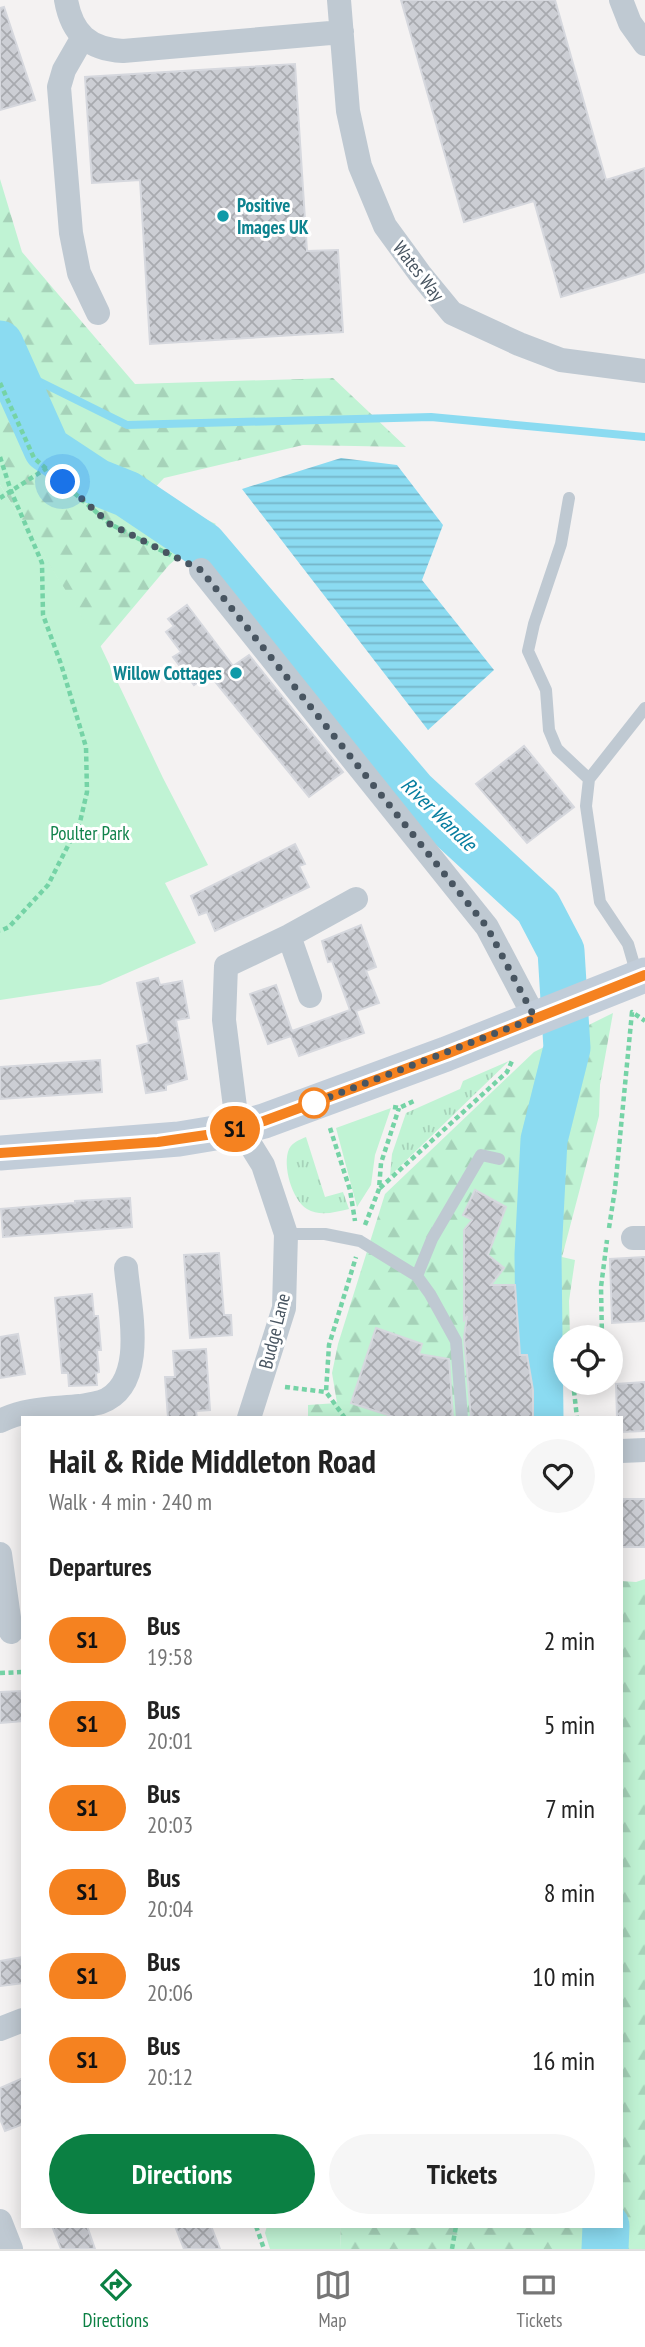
<!DOCTYPE html>
<meta charset="utf-8">
<style>
body{margin:0;font-family:"PT Sans Narrow",sans-serif;background:#f6f6f6;color:#222;height:100vh;display:flex;flex-direction:column;font-size:26px;white-space:nowrap}
*{box-sizing:border-box;margin:0}
p{font-size:23px;color:#767676}
.icon{flex:none;width:38px;height:38px;fill:none;stroke:currentColor;stroke-width:2;stroke-linecap:round;stroke-linejoin:round}
.map{position:relative;flex:1;overflow:hidden}
.sheet{position:absolute;left:21px;top:1416px;width:602px;height:812px;display:flex;flex-direction:column;background:#fff;border-radius:0px;box-shadow:0 4px 18px #0003}
.sheet>*{flex:none}
.badge{padding:0 14px;border-radius:23px;font-size:24px;line-height:46px}
.fabs{position:absolute;left:553px;top:1325px;display:grid;gap:14px}
.fabs a{display:grid;place-items:center;width:70px;height:70px;border-radius:50%;background:#fff;box-shadow:0 4px 18px #0003;font-size:35px}
.you{position:absolute;width:35px;height:35px;margin:-18px;border:5px solid #fff;border-radius:50%;background:#1a73e8;box-shadow:0 0 0 10px #1a73e833}
.map>.badge{position:absolute;translate:-50% -50%;box-shadow:0 0 0 4px #fff}
h2{padding:0 28px;font-size:26px;line-height:63px}
.round{display:grid;place-items:center;flex:none;width:74px;height:74px;border-radius:37px;background:#f6f6f6}
.summary{display:flex;align-items:center;justify-content:space-between;height:119px;padding:0 28px}
h1{font-size:33px;font-weight:700;line-height:52px}
.cta{display:flex;gap:14px;margin-top:auto;padding:14px 28px}
.cta a{flex:1;height:80px;border-radius:42px;background:#0b8043;color:#fff;font-size:28px;font-weight:700;line-height:80px;text-align:center}
.cta a+a{background:#f6f6f6;color:#222}
ul{padding:0;list-style:none}
li{display:flex;align-items:center;gap:21px;height:84px;padding:0 28px}
li div{flex:1}
li b{display:block;font-size:26px}
li em{font-style:normal}
li .badge{min-width:77px;font-weight:700;text-align:center}
.tab-bar{display:flex;justify-content:space-around;align-items:center;height:98px;border-top:2px solid #e0e0e0;background:#fff;font-size:19px;color:#767676}
.tab-bar a{display:grid;justify-items:center;gap:4px}
.tab-bar .current{color:#0b8043}
.map>svg:first-child{display:block}
.grass{fill:url(#grass-tufts)}
.forest{fill:url(#forest-firs)}
.green{fill:#c0f3d4}
.water{fill:url(#water-rules)}
.lines{fill:none;stroke-linecap:round;stroke-linejoin:round}
.stream{stroke:#8bdbf1;stroke-width:8}
.river{stroke:#8bdbf1;stroke-width:47}
.building{fill:url(#building-cross-hatch);stroke:#d6d8de;stroke-width:2}
.path{stroke:#75d3a6;stroke-width:4.5;stroke-dasharray:5 3.5;stroke-linecap:butt}
.lane{stroke:#bfc9d2;stroke-width:12}
.street{stroke:#bfc9d2;stroke-width:24}
.secondary{stroke:#c2cdd9;stroke-width:35}
.line-casing{stroke:#fff;stroke-width:16}
.line{stroke:#f58220;stroke-width:10}
.walk{stroke:#485561;stroke-width:7;stroke-dasharray:0 12.6}
.culture-dot{fill:#0f9aa8;stroke:#fff;stroke-width:2.5}
.stop-dot{fill:#fff;stroke:#f58220;stroke-width:3.5}
.labels{text-anchor:middle;dominant-baseline:central;stroke-width:6;stroke-linejoin:round;paint-order:stroke}
.culture-label{font-size:19px;font-weight:bold;fill:#0d838f;stroke:#fff;text-anchor:start}
.street-label{font-size:19px;fill:#485561;stroke:#fff}
.park-label{font-size:19px;fill:#12834c;stroke:#fff}
.water-label{font-size:21px;font-style:italic;fill:#067d9f;stroke:#fff}
</style>
<div class="map">
<svg width="645" height="2249" viewBox="0 0 645 2249">
<defs>
<pattern id="grass-tufts" width="24" height="20" patternUnits="userSpaceOnUse" patternTransform="scale(1.75)"><rect width="24" height="20" fill="#c0f3d4"/><path d="M3 7l-1-3M5 7V3M7 7l1-3M15 17l-1-3M17 17v-4M19 17l1-3" fill="none" stroke="#a6d2b9"/></pattern>
<pattern id="forest-firs" width="22" height="20" patternUnits="userSpaceOnUse" patternTransform="scale(1.75)"><rect width="22" height="20" fill="#c0f3d4"/><path d="M5 1l3.5 6h-7zM16 11l3.5 6h-7z" fill="#a6d2b9"/></pattern>
<pattern id="water-rules" width="6" height="5" patternUnits="userSpaceOnUse" patternTransform="scale(1.75)"><rect width="6" height="5" fill="#8bdbf1"/><path d="M0 2.5h6" fill="none" stroke="#74b4c7"/></pattern>
<pattern id="building-cross-hatch" width="8" height="8" patternUnits="userSpaceOnUse" patternTransform="scale(1.75)"><rect width="8" height="8" fill="#ccced4"/><path d="M0 0l8 8M0 8l8-8" fill="none" stroke="#a8aaaf"/></pattern>
</defs>
<rect width="100%" height="100%" fill="#f4f2f2"/>
<!-- grass -->
<path class="grass" d="M509 1061 390 1176 392 1154 406 1113 460 1089 463 1081Z
M306 1137 325 1197 343 1192 349 1209C335 1212 320 1217 307 1209 292 1200 282 1165 289 1149 293 1142 299 1140 306 1137Z"/>
<!-- forest -->
<path class="forest" d="M0 179 22 252 135 384 333 378 406 447 303 445 164 478 150 493 216 524 169 565 100 647 0 485Z
M613 1013 600 1085 599 1116 562 1257 575 1260 569 1301 570 1337H565V1353H560L559 1369H545L546 1390H535L534 1417 308 1418V1405L337 1403 332 1373 338 1344 385 1194 534 1052Z
M645 1579V2249H341L340 2226H621V1581L636 1582Z"/>
<!-- green -->
<path class="green" d="M0 485 101 647 163 778 208 865 165 883 196 943 100 985 0 1000Z
M391 1108 375 1155 371 1185 357 1207 336 1128Z
M267 2226H340L341 2249H270L265 2233Z"/>
<!-- water -->
<path class="water" d="M341 458 397 465 443 525 422 580 494 670 428 730 242 489Z"/>
<g class="lines">
<!-- stream -->
<path class="stream" d="M10 367 127 425 431 417 645 437"/>
<!-- river -->
<path class="river" d="M0 344 47 449 97 482 127 494 203 545 413 792 538 907 561 951 567 1048 544 1140 538 1255 540 1418
M605 2249 606 2226"/>
</g>
<!-- building -->
<path class="building" d="M401 0H555L606 180 645 168V272L561 297 534 201 464 222Z
M4 7 35 100 0 110V8Z
M295 64 307 251 338 250 343 332 150 344 140 180 92 183 85 77Z
M187 605 233 666 249 655 343 772 309 797 209 674 194 685 173 657 181 652 166 632 174 626 168 619Z
M524 746 574 807 527 843 476 784Z
M295 844 305 864 299 866 309 887 215 931 207 912 199 915 191 896Z
M361 925 376 967 366 971 379 1003 356 1011 364 1033 299 1056 291 1036 268 1044 250 994 276 985 292 1031 350 1010 332 961 328 962 322 941Z
M158 978 160 985 182 981 189 1018 176 1020 187 1079 166 1085V1090L146 1093 137 1046 149 1043 137 983Z
M100 1060 102 1092 0 1099V1067Z
M475 1190 506 1207 488 1255 504 1268 491 1285H515L520 1355H527L533 1390V1418H471L464 1337 467 1316 464 1320V1230L472 1220 463 1215Z
M130 1198 132 1227 3 1237 1 1209 75 1203V1201Z
M219 1253 224 1315H231L232 1335 190 1338 184 1255Z
M645 1257V1321L612 1323 610 1259Z
M92 1294 94 1316H98L101 1350H97L99 1372 96 1373 97 1385 69 1386 68 1373H62L55 1298Z
M376 1328 422 1344 419 1354 449 1359 453 1418H397L351 1403Z
M18 1334 25 1374 0 1378V1337Z
M206 1349 210 1410 196 1411 197 1418H168L165 1377H175L173 1351Z
M645 1382V1431L621 1432V1418H617L616 1384Z
M621 1499H645V1547H621Z
M23 1691V1721L0 1723V1692Z
M23 1957V1983L0 1986V1961Z
M23 2078V2124L5 2131 0 2119V2088Z
M52 2226H87L95 2249H61Z
M175 2226H211L220 2249H184Z"/>
<g class="lines">
<!-- path -->
<path class="path" d="M0 383 34 458 110 524 180 560
M0 457 11 491 42 563 43 615 61 664 86 747 87 792 80 822 48 885 9 927 0 931
M0 498 47 468
M393 1107 399 1108 414 1101
M330 1128 350 1190 355 1221
M380 1188 507 1072 512 1061
M365 1225 379 1189 381 1163 399 1108
M609 1228 615 1189 632 1012 645 1021
M602 1337 601 1287 607 1240
M573 1382 577 1418
M285 1387 326 1392
M345 1418 326 1392 329 1345 356 1257
M0 1673 23 1672
M256 2226 264 2249
M452 2249 456 2226"/>
<!-- lane -->
<path class="lane" d="M569 498 561 544 534 624 528 651 546 690 549 730 557 749 589 779
M637 975 628 944 600 902 586 806 589 779 645 708
M286 1234H325L360 1241 417 1276 430 1294 456 1341 462 1418
M417 1276 432 1239 481 1155 499 1159"/>
<!-- street -->
<path class="street" d="M66 0C72 34 89 49 123 51L342 32
M339 0 348 111 360 166 385 226 420 274 452 313 519 344 561 360 645 371
M621 0 630 23 645 44
M83 37 64 70 59 87 71 233 79 273 98 313
M201 570 487 927 535 1018
M289 936 310 996
M633 1238H645
M249 1418 284 1308 286 1234 263 1165 240 1128 236 1115 224 1020 226 966 289 936 356 899
M0 1421C26 1408 52 1409 80 1406 86 1405 95 1404 101 1402 149 1385 129 1305 126 1268
M621 1451 645 1450
M0 1554 11 1632
M0 2029 23 2020
M0 2221 11 2249"/>
<!-- secondary -->
<path class="secondary" d="M0 1153 179 1139 227 1131 264 1121 446 1054 645 975"/>
</g>
<g class="lines">
<defs>
<path id="line" d="M0 1153 158 1142 227 1132 264 1121 446 1054 645 975"/>
</defs>
<!-- line casing -->
<use href="#line" class="line-casing"/>
<!-- line -->
<use href="#line" class="line"/>
<!-- walk -->
<path class="walk" d="M63 482 110 524 201 570 487 927 535 1018 314 1103"/>
</g>
<!-- markers -->
<g class="culture-dot">
<circle cx="223" cy="216" r="7"/>
<circle cx="236" cy="673" r="7"/>
</g>
<circle class="stop-dot" cx="314" cy="1103" r="14"/>
<g class="labels">
<!-- culture labels -->
<g class="culture-label">
<text x="237" y="205">Positive<tspan x="237" dy="22">Images UK</tspan></text>
<text x="222" y="673" text-anchor="end">Willow Cottages</text>
</g>
<!-- street labels -->
<g class="street-label">
<text transform="translate(419 271) rotate(52)">Wates Way</text>
<text transform="translate(274 1331) rotate(-76)">Budge Lane</text>
</g>
<!-- park labels -->
<g class="park-label">
<text x="90" y="833">Poulter Park</text>
</g>
<!-- water labels -->
<g class="water-label">
<text transform="translate(439 814) rotate(44)">River Wandle</text>
</g>
</g>
</svg>
<div class="fabs">
<a><svg class="icon" aria-label="locate" viewBox="0 0 24 24"><circle cx="12" cy="12" r="6"/><path d="M12 2v4M12 18v4M2 12h4M18 12h4"/></svg></a>
</div>
<div class="you" style="left:63px;top:482px"></div>
<b class="badge" style="left:235px;top:1129px;background:#f58220;color:#111">S1</b>
<section class="sheet">
<div class="summary"><div><h1>Hail &amp; Ride Middleton Road</h1><p>Walk · 4 min · 240 m</p></div><a class="round"><svg class="icon" aria-label="heart" viewBox="0 0 24 24"><path d="M12 20l-8-8c-3-5 5-10 8-4 3-6 11-1 8 4z"/></svg></a></div>
<h2>Departures</h2>
<ul>
<li><span class="badge" style="background:#f58220;color:#111">S1</span><div><b>Bus</b><p>19:58</p></div><em>2 min</em></li>
<li><span class="badge" style="background:#f58220;color:#111">S1</span><div><b>Bus</b><p>20:01</p></div><em>5 min</em></li>
<li><span class="badge" style="background:#f58220;color:#111">S1</span><div><b>Bus</b><p>20:03</p></div><em>7 min</em></li>
<li><span class="badge" style="background:#f58220;color:#111">S1</span><div><b>Bus</b><p>20:04</p></div><em>8 min</em></li>
<li><span class="badge" style="background:#f58220;color:#111">S1</span><div><b>Bus</b><p>20:06</p></div><em>10 min</em></li>
<li><span class="badge" style="background:#f58220;color:#111">S1</span><div><b>Bus</b><p>20:12</p></div><em>16 min</em></li>
</ul>
<div class="cta"><a>Directions</a><a>Tickets</a></div>
</section>
</div>
<nav class="tab-bar">
<a class="current"><svg class="icon" aria-label="directions" viewBox="0 0 24 24"><path d="M12 3l9 9-9 9-9-9zM9 14v-3h6M13 9l2 2-2 2"/></svg>Directions</a>
<a><svg class="icon" aria-label="map" viewBox="0 0 24 24"><path d="M3 6l6-2 6 2 6-2v14l-6 2-6-2-6 2zM9 4v14M15 6v14"/></svg>Map</a>
<a><svg class="icon" aria-label="tickets" viewBox="0 0 24 24"><path d="M3 7h18v10H3zM15 7v10"/></svg>Tickets</a>
</nav>
